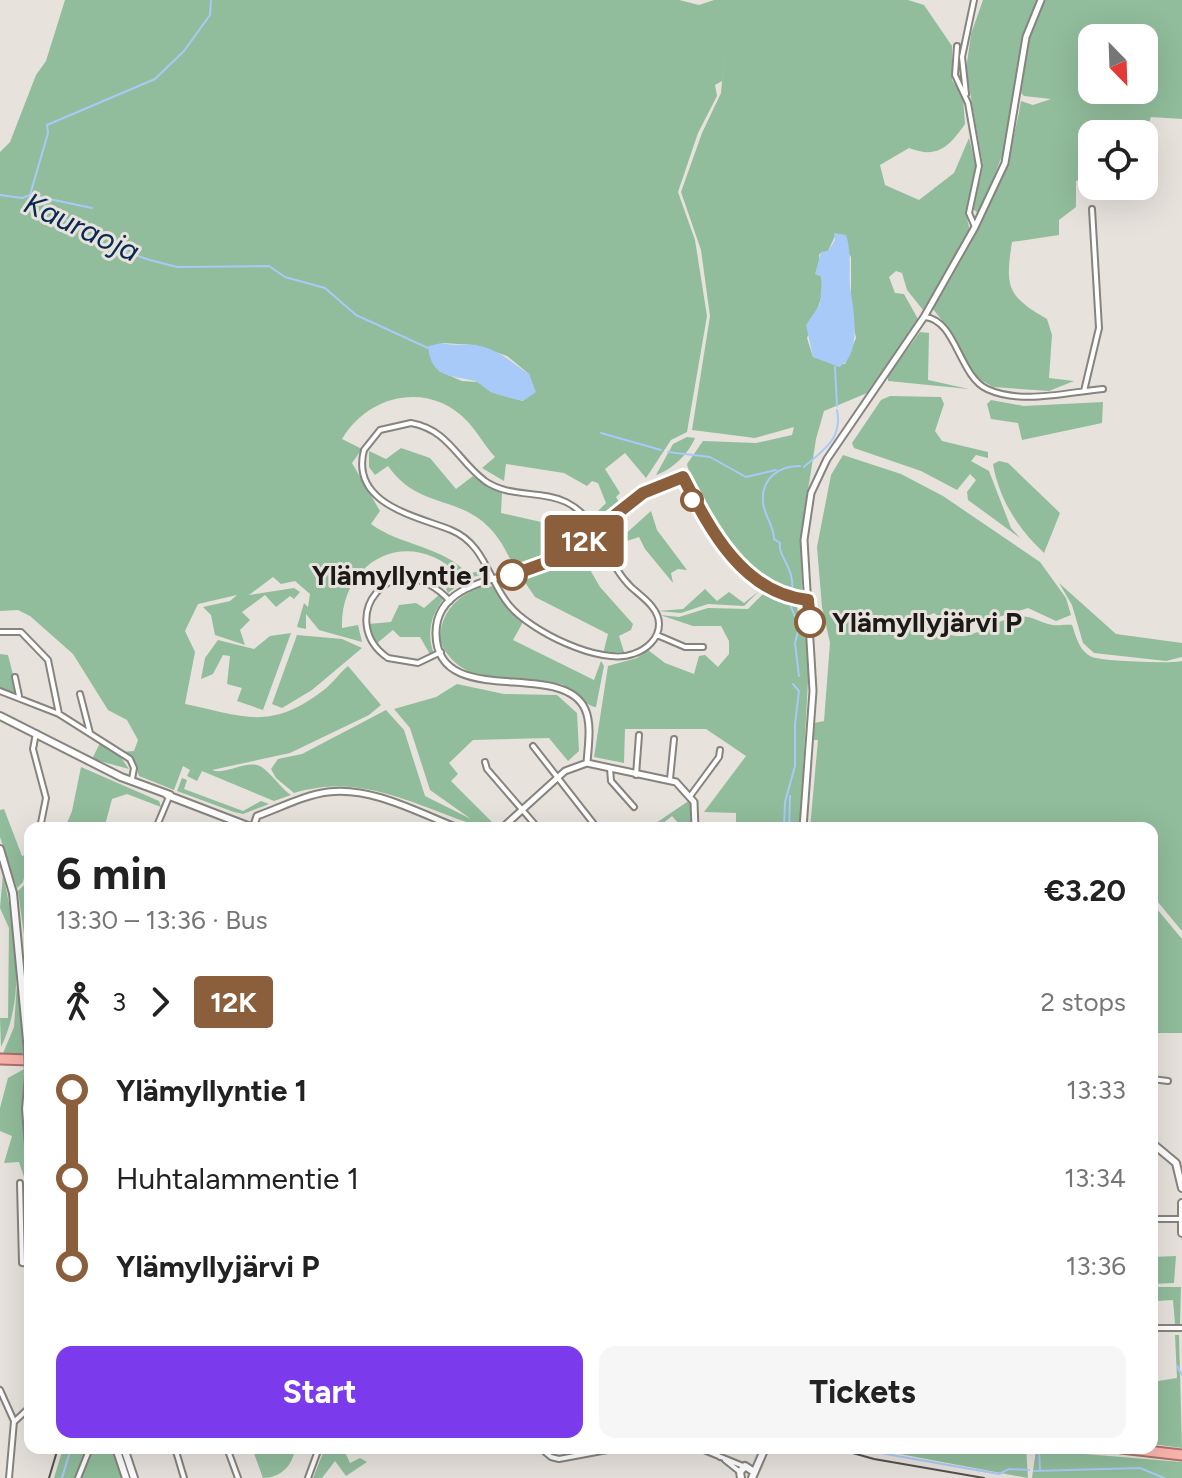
<!DOCTYPE html>
<meta charset="utf-8">
<style>
body{margin:0;font-family:Figtree,sans-serif;background:#f6f6f6;color:#222;height:100vh;display:flex;flex-direction:column;font-size:30px;white-space:nowrap}
*{box-sizing:border-box;margin:0}
p{font-size:26px;color:#767676}
.icon{flex:none;width:44px;height:44px;fill:none;stroke:currentColor;stroke-width:2;stroke-linecap:round;stroke-linejoin:round}
.map{position:relative;flex:1;overflow:hidden}
.sheet{position:absolute;left:24px;top:822px;width:1134px;height:632px;display:flex;flex-direction:column;background:#fff;border-radius:16px;box-shadow:0 8px 32px #0002}
.sheet>*{flex:none}
.badge{padding:0 16px;border-radius:6px;font-size:28px;line-height:52px}
.needle{width:52px;rotate:157deg}
.buttons{position:absolute;left:1078px;top:24px;display:grid;gap:16px}
.buttons a{display:grid;place-items:center;width:80px;height:80px;border-radius:16px;background:#fff;box-shadow:0 8px 32px #0002;font-size:40px}
.map>.badge{position:absolute;translate:-50% -50%;box-shadow:0 0 0 4px #fff}
.legs{display:flex;align-items:center;gap:12px;height:88px;padding:0 32px;font-size:26px}
.legs p{margin-inline-start:auto}
.summary{display:flex;align-items:center;justify-content:space-between;height:136px;padding:0 32px}
h1{font-size:44px;font-weight:700;line-height:60px}
.action{display:flex;gap:16px;margin-top:auto;padding:16px 32px}
.action a{flex:1;height:92px;border-radius:16px;background:#7c3aed;color:#fff;font-size:32px;font-weight:700;line-height:92px;text-align:center}
.action a+a{background:#f6f6f6;color:#222}
ul{padding:0 32px;list-style:none}
li{display:flex;align-items:center;gap:28px;height:88px;font-size:30px}
li i{display:grid;place-items:center;width:12px;height:100%;margin:0 10px;background:currentColor}
li i::after{content:'';width:20px;height:20px;margin:-10px;border:6px solid;border-radius:50%;background:#fff}
li p{margin-inline-start:auto}
li:first-child i{background:linear-gradient(#0000 50%,currentColor 0)}
li:last-child i{background:linear-gradient(currentColor 50%,#0000 0)}
.map>svg:first-child{display:block}
.green{fill:#91bd9c;fill-rule:evenodd}
.water{fill:#a8caf8}
.lines{fill:none;stroke-linecap:round;stroke-linejoin:round}
.stream{stroke:#a8caf8;stroke-width:2}
.minor-casing{stroke:#87837d;stroke-width:8}
.tertiary-casing{stroke:#87837d;stroke-width:9}
.secondary-casing{stroke:#87837d;stroke-width:10}
.trunk-casing{stroke:#aa716b;stroke-width:13}
.minor{stroke:#fff;stroke-width:4}
.tertiary{stroke:#fff;stroke-width:5}
.secondary{stroke:#fff;stroke-width:6}
.trunk{stroke:#f8b3ac;stroke-width:9}
.rail{stroke:#53514d;stroke-width:2}
.secondary-bridge-casing{stroke:#87837d;stroke-width:10;stroke-linecap:butt}
.secondary-bridge{stroke:#fff;stroke-width:6}
.line-1-casing{stroke:#fff;stroke-width:18}
.line-1{stroke:#8b5e3c;stroke-width:12}
.stop-1-dot{fill:#fff;stroke:#8b5e3c;stroke-width:4}
.labels{text-anchor:middle;dominant-baseline:central;stroke-width:6;stroke-linejoin:round;paint-order:stroke}
.stop-label{font-size:28px;font-weight:bold;fill:#1b1a17;stroke:#e7e2dc;text-anchor:end}
.water-label{font-size:30px;font-style:italic;fill:#082952;stroke:#e7e2dc}
</style>
<div class="map">
<svg width="1182" height="1478" viewBox="0 0 1182 1478">
<rect width="100%" height="100%" fill="#e7e2dc"/>
<!-- green -->
<path class="green" d="M65 0H679L699 5 714 0H908L924 5 952 46V80L963 97 965 124C949 147 937 159 909 148L880 165 885 185 919 200 954 173 969 138 976 167 966 214 970 231 923 310 907 290 902 273 896 271 889 277 895 293 904 294 918 319 867 393 824 411 816 439 801 535 802 592C791 597 783 589 774 583 730 557 698 513 687 464L703 441 756 443 792 435 794 427 755 438 692 430 710 316 701 250 681 192 702 133 721 93 725 49 722 81 715 85 717 96 698 133 678 192 695 240 707 316 687 432 671 440 646 478 625 453 605 469 620 493 616 497 619 502 594 522 591 518 606 503 598 483 592 481 587 486 564 473 506 464 504 481 482 468 495 457C485 446 478 433 468 422 431 381 369 393 342 439L362 449 352 463 380 511 371 524C401 546 443 546 468 574L487 569V573L466 579 448 593 446 589 459 575C410 525 340 559 342 628L358 625 362 642 319 630 306 614V629L297 627 304 603 308 607 310 594 295 581 281 584 273 577 249 595 294 588 300 592 294 599 290 596 276 607 265 595 242 612 250 620 240 630 245 645 215 635 211 615 203 607 230 601 237 595 198 604 185 631 195 652 185 704C243 716 269 731 321 692 332 685 338 674 348 666L381 705 369 715 290 753 212 770C226 775 242 762 257 765 268 768 280 788 291 795L274 801 202 771 197 781 187 776 190 770 183 766 174 790 139 776 134 761 120 752 134 751 138 740 127 720 108 710 73 654 30 616 18 610 0 611V152L10 142 36 75 46 61ZM835 236 851 257V314L856 338 845 364 813 357 807 338 823 293 819 254 828 251ZM442 343 475 345 507 356 529 374 532 384 523 401 491 392 478 382 462 381 439 371 429 353Z
M983 0H1038L1023 36 1008 141 979 214 973 209 983 166 966 70 971 34Z
M1045 0H1182V119L1151 117 1144 136 1090 120V124L1120 134H1092V174L1076 181V207L1059 220V235L1012 242C1005 287 1007 296 1047 319L1052 335 1049 378 1074 381 1049 391 993 387 979 379 967 363 954 336 933 309C972 243 1009 178 1021 101L1033 105 1051 99 1024 96 1021 93 1029 38ZM1092 38H1144V90H1092Z
M920 332 929 333 928 380 969 389 888 381V376Z
M890 396 941 397 944 404 935 431 942 441 988 452V458L976 455 971 461 989 471 1011 528 1020 538 968 500 967 492 976 480 970 474 957 490 921 471 854 448 852 443 881 400Z
M991 400 1024 406 1103 402 1102 423 1022 440 1018 423 991 419 987 404Z
M687 437 695 438C689 453 672 470 656 475L673 444Z
M401 448 430 458 456 489 473 476 502 493 501 513 550 524 569 538 582 527 585 530 545 556 502 569 500 565 511 561C477 485 425 519 388 466L375 475 369 467V451L386 459Z
M843 455 901 474 943 496 1040 562 1066 598 1071 615 1056 621 1028 608 972 625 953 627 934 613 928 616V625C971 651 979 624 1016 617 1031 614 1040 623 1053 625 1058 626 1066 624 1072 625 1076 636 1079 651 1092 657 1100 661 1174 664 1182 661V931L1152 895V828H810L818 740H812L814 723 824 721 830 643 822 607 817 547 831 475Z
M999 461 1008 463 1060 513 1044 553C1018 529 999 499 993 464Z
M651 511 657 530 687 570 678 569 671 573 673 583 645 549 639 537 627 541 622 537Z
M578 549 600 587 633 624 631 630 619 636 625 655 621 652 603 654 608 634 535 597 522 578 515 580 563 559Z
M1059 583 1116 634 1182 643V657L1166 661 1094 653 1083 643 1072 605Z
M485 585 495 587 507 607 523 622 513 640 594 680 601 661 604 666 596 707C585 706 573 690 562 684 519 678 461 690 440 641 440 611 458 595 485 585Z
M705 589 717 601 729 592 744 603 759 591 744 606 708 604 681 613 658 611 683 609Z
M764 593 797 607 801 628 810 645 800 828H736V813L704 812 746 756 706 729H625L624 763 594 757 608 666 637 658 648 650 665 663 694 674 699 656 705 655 718 667 729 654V641L721 626H693L660 615 679 617 708 608 748 609Z
M440 594 444 598C431 615 426 633 434 654L431 656 420 637H400L393 630 376 644 368 624 391 622 399 605 416 603 424 608Z
M291 633 263 710 237 701 242 688 227 684 230 656 223 655 213 674 201 679 205 658 218 640 254 649 270 636Z
M297 635 342 639 362 648 312 690 282 708 272 704Z
M0 654 8 655 17 690 14 693 0 689Z
M457 684 504 694 557 695 577 713 579 751 568 761 549 738 473 740 449 763 458 774 451 781 492 822 489 825H475C411 804 363 773 294 793L276 778 271 769 278 759 302 754 386 710 404 730 425 796 471 819 430 790 410 728 394 709 436 697Z
M100 743 120 756 129 769 92 759Z
M81 767 159 801 161 807 127 794 112 799 105 825 115 828H65L72 811Z
M182 778 187 780 184 789 243 811 261 801 269 804 243 814 234 812 177 791Z
M690 800 691 828H683L672 816 657 828 653 825Z
M4 809 22 856 30 853 23 882 17 888 0 837V810Z
M30 866V978L18 891 24 885Z
M3 874C15 931 27 993 1 1047L0 1018H8L9 928 0 908Z
M1152 903 1182 939V1033H1152Z
M18 968 24 1058H1L14 1027Z
M26 1068V1094L22 1095 27 1167 24 1177 19 1162 4 1163 12 1136 0 1131V1108L8 1078Z
M1176 1256 1174 1283 1152 1284V1257Z
M1152 1287H1181L1180 1325 1175 1324 1173 1300 1157 1301V1315H1152Z
M1175 1335H1179L1182 1448 1152 1444V1382L1177 1378Z
M63 1448H111L122 1478H54Z
M252 1448H295C293 1466 280 1478 263 1478Z
M325 1448H343L350 1463 360 1458 367 1462 346 1476 335 1461 322 1478H313Z
M868 1448H1026L1028 1478Z
M1036 1450 1182 1462V1478H1032Z"/>
<!-- water -->
<path class="water" d="M834 233 846 235 848 242C851 257 849 271 850 286 853 308 863 355 839 367L813 357 806 325 820 304 822 277 815 274 821 252 828 251 835 240Z
M442 343C453 346 462 344 474 345 496 347 512 363 529 374L536 392 523 401C513 398 500 396 491 392 485 389 481 383 475 381 452 375 431 379 428 346Z"/>
<g class="lines">
<!-- stream -->
<path class="stream" d="M0 195 22 198 30 195 92 208
M30 195 100 243 150 260 177 267 269 266 285 277 325 288 356 315 428 348
M30 195 48 133 47 125 155 79 184 51 210 15 211 0
M835 367 837 406
M601 433 661 450
M668 452 710 457 746 477 776 470
M804 467C823 450 843 439 837 410
M792 592C795 566 778 558 780 543L774 539C774 525 764 516 763 502 761 478 779 466 800 466
M791 607 797 621
M798 631 795 643 799 676
M784 828 785 802 795 766V724L799 691 793 684
M789 828 790 796
M1177 1366 1182 1375
M852 1448 999 1474 1009 1469 1029 1470
M1039 1448 1040 1471
M1034 1471 1140 1468 1164 1478
M62 1478 71 1448"/>
<defs>
<path id="minor" d="M957 46 955 75 968 103 979 166 969 213 975 227
M966 94 962 57 974 0
M925 317C956 320 959 376 987 389 1022 405 1067 392 1103 389
M1084 391 1099 328 1092 209
M411 423C449 430 457 460 485 481 509 498 541 490 566 502 602 520 604 561 631 587 642 597 659 608 659 624 659 639 646 650 633 654 601 666 530 631 509 605 488 580 485 544 451 530 416 516 350 504 364 450L380 430Z
M0 632H21L48 660 59 714
M657 635 685 647H703
M441 652 418 663 388 658C334 621 391 539 450 601
M15 677 19 696
M0 691 59 714 130 759 134 768 132 779
M80 694 90 733
M36 733 33 749 46 798 40 828
M533 746 597 828
M485 762 487 769 538 828
M610 768 611 781 634 807
M636 775 639 735
M670 779 674 739
M691 795 719 757 720 750
M156 828 169 797
M28 866 30 859
M1152 1079 1168 1081
M20 1183 22 1263 30 1264
M1152 1219H1182
M1152 1328H1182
M0 1390 14 1421 9 1478
M15 1421 30 1407
M175 1448 184 1478
M227 1448 238 1478
M540 1448 551 1457 559 1459 618 1448
M699 1448 743 1466
M708 1448 720 1457
M725 1460 740 1472
M78 1478 90 1448
M308 1478 319 1448"/>
<path id="tertiary" d="M587 763C588 747 592 724 585 709 562 658 437 711 436 634 435 577 515 579 551 562 598 541 630 483 683 477 709 528 742 594 808 600
M254 825 257 816C280 808 304 795 328 792 371 786 419 813 458 828
M502 828 565 771 587 763 676 782 694 802 695 828
M803 828 813 691 804 540 811 493 827 459 924 317 975 227 1005 163 1026 37 1041 0"/>
<path id="secondary" d="M0 716 121 777 170 795
M167 795 253 828
M0 849 13 893 28 1051
M29 1075 26 1109 30 1159
M1152 1143 1176 1163 1182 1188
M1182 1203V1233
M116 1448 126 1478
M124 1448 134 1478
M741 1478 740 1472 745 1466 754 1472
M752 1478 765 1448"/>
<path id="trunk" d="M0 1059 30 1060
M1121 1448 1182 1455"/>
</defs>
<!-- minor casing -->
<use href="#minor" class="minor-casing"/>
<!-- tertiary casing -->
<use href="#tertiary" class="tertiary-casing"/>
<!-- secondary casing -->
<use href="#secondary" class="secondary-casing"/>
<!-- trunk casing -->
<use href="#trunk" class="trunk-casing"/>
<!-- minor -->
<use href="#minor" class="minor"/>
<!-- tertiary -->
<use href="#tertiary" class="tertiary"/>
<!-- secondary -->
<use href="#secondary" class="secondary"/>
<!-- trunk -->
<use href="#trunk" class="trunk"/>
<!-- rail -->
<path class="rail" d="M835 1448 874 1459 984 1478
M49 1478 58 1448"/>
<defs>
<path id="secondary-bridge" d="M28 1051 29 1075"/>
</defs>
<!-- secondary-bridge casing -->
<use href="#secondary-bridge" class="secondary-bridge-casing"/>
<!-- secondary-bridge -->
<use href="#secondary-bridge" class="secondary-bridge"/>
</g>
<g class="lines">
<defs>
<path id="line-1" d="M512 575 562 557 643 493 683 477C710 529 742 593 808 600L810 622"/>
</defs>
<!-- line-1 casing -->
<use href="#line-1" class="line-1-casing"/>
<!-- line-1 -->
<use href="#line-1" class="line-1"/>
</g>
<!-- markers -->
<g class="stop-1-dot">
<circle cx="692" cy="500" r="10"/>
<circle cx="512" cy="575" r="14"/>
<circle cx="810" cy="622" r="14"/>
</g>
<g class="labels">
<!-- stop labels -->
<g class="stop-label">
<text x="490" y="575">Ylämyllyntie 1</text>
<text x="832" y="622" text-anchor="start">Ylämyllyjärvi P</text>
</g>
<!-- water labels -->
<g class="water-label">
<text transform="translate(82 227) rotate(25)">Kauraoja</text>
</g>
</g>
</svg>
<div class="buttons">
<a><svg class="needle" viewBox="-14 -14 28 28"><path d="M0-13l5 13h-10z" fill="#e53935"/><path d="M0 13l5-13h-10z" fill="#767676"/></svg></a>
<a><svg class="icon" aria-label="locate" viewBox="0 0 24 24"><circle cx="12" cy="12" r="6"/><path d="M12 2v4M12 18v4M2 12h4M18 12h4"/></svg></a>
</div>
<b class="badge" style="left:584px;top:541px;background:#8b5e3c;color:#fff">12K</b>
<section class="sheet">
<div class="summary"><div><h1>6 min</h1><p>13:30 – 13:36 · Bus</p></div><b>€3.20</b></div>
<div class="legs"><svg class="icon" aria-label="walk" viewBox="0 0 24 24"><circle cx="13" cy="4" r="2"/><path d="M13 8l-2 6 4 7M11 14l-3 7M7 12l3-4h3l4 4"/></svg>3<svg class="icon" aria-label="forward" viewBox="0 0 24 24"><path d="M9 5l7 7-7 7"/></svg><b class="badge" style="background:#8b5e3c;color:#fff">12K</b><p>2 stops</p></div>
<ul>
<li><i style="color:#8b5e3c"></i><b>Ylämyllyntie 1</b><p>13:33</p></li>
<li><i style="color:#8b5e3c"></i><span>Huhtalammentie 1</span><p>13:34</p></li>
<li><i style="color:#8b5e3c"></i><b>Ylämyllyjärvi P</b><p>13:36</p></li>
</ul>
<div class="action"><a>Start</a><a>Tickets</a></div>
</section>
</div>
